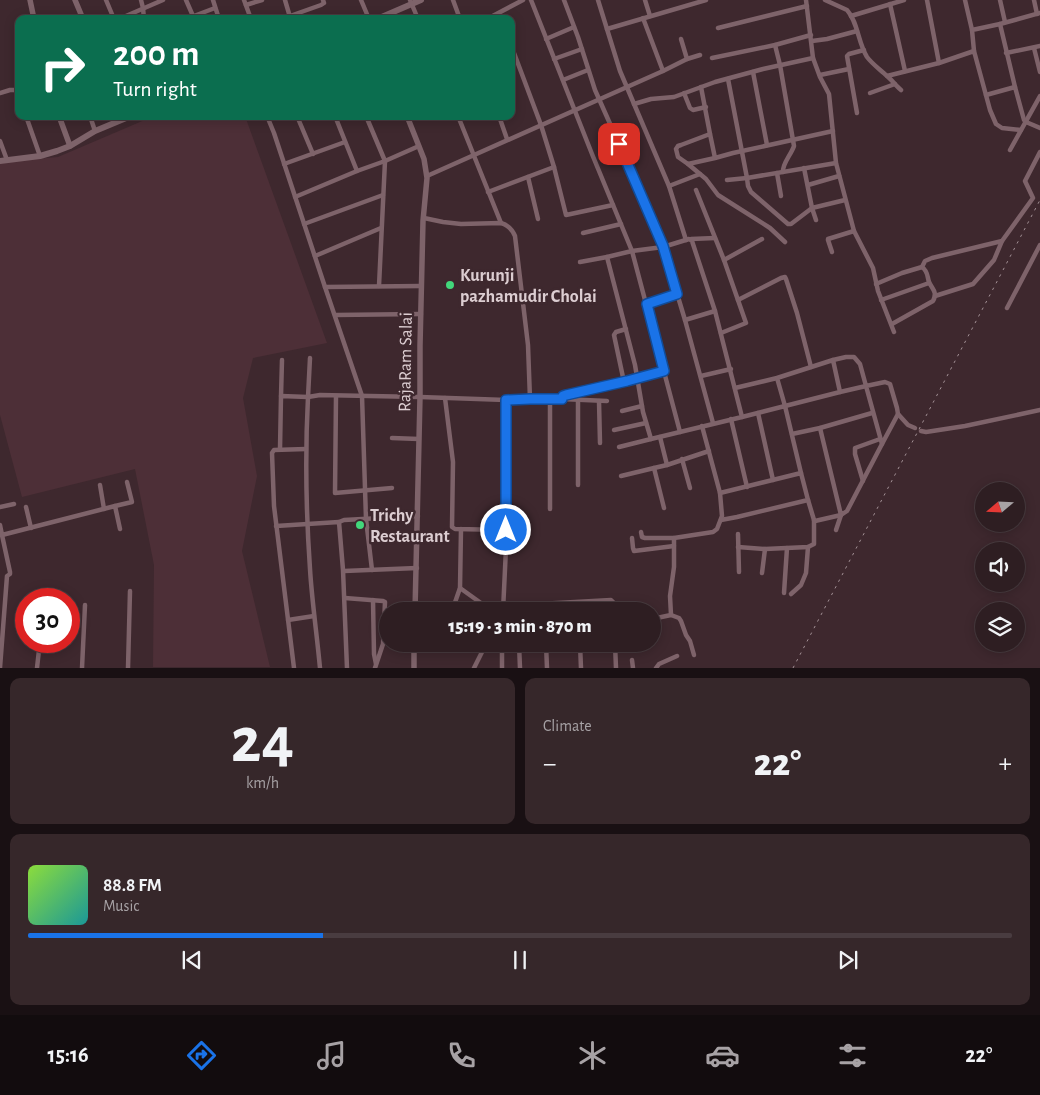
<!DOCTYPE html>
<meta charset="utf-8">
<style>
:root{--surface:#2e1e22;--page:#36272a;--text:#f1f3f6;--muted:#a7a2a5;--line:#493c40;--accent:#1a73e8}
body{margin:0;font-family:"Alegreya Sans",sans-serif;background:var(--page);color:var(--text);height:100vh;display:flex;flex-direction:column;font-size:19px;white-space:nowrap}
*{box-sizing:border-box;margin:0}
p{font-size:16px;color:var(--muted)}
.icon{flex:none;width:28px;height:28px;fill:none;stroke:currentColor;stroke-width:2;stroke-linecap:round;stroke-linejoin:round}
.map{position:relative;height:668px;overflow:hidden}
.panel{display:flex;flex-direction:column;gap:10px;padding:10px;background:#191013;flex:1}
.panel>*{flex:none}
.banner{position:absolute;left:15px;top:15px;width:500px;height:105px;border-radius:10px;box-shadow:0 2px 12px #0003,0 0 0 1px var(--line);background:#0b6e4f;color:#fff;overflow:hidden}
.needle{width:32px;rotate:251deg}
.controls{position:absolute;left:975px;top:482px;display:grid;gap:10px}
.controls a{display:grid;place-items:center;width:50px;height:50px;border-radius:50%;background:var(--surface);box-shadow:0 2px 12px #0003,0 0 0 1px var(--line);font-size:25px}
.speed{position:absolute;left:15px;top:588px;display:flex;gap:10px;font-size:25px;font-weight:700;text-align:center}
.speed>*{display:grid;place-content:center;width:65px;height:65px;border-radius:50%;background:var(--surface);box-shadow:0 2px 12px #0003,0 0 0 1px var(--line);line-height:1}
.speed .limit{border:8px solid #d22;background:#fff;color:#111}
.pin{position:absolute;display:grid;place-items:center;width:42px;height:42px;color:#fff;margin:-21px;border-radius:10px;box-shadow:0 2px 8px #0006}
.me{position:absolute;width:55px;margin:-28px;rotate:0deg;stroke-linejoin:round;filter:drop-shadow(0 0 4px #0008)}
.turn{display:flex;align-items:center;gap:18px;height:105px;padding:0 15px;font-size:22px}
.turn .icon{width:65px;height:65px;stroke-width:2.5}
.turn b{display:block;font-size:35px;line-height:42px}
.big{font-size:38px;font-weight:800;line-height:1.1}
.panel .widget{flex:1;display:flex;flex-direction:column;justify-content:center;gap:8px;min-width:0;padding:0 18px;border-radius:10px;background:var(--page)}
.panel .dial{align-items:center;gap:0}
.dial b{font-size:65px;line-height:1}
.song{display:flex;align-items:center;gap:15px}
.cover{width:60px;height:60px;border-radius:8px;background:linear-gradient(135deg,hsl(90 70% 55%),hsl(180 70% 35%))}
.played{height:5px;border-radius:2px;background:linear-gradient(90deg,var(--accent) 30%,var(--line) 30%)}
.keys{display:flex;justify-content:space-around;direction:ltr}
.heat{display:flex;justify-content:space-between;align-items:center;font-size:28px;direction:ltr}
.panel .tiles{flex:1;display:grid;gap:10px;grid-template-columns:1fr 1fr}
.widget:last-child{grid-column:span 2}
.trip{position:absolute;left:379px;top:602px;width:282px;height:50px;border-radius:25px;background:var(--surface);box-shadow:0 2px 12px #0003,0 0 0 1px var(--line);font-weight:800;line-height:50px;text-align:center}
.menu{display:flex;height:80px;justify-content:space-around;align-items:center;background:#120c0e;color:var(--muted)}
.menu .icon{width:35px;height:35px}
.menu .active{color:var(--accent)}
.menu b{font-size:22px;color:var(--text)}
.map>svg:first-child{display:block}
.built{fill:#4d2f37}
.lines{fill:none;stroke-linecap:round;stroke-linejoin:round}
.minor{stroke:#7e636a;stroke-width:4.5}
.tertiary{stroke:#7e636a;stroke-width:5.5}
.secondary{stroke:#7e636a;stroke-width:6}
.rail{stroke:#a39196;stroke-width:1;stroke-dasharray:2.5 5;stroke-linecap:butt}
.route-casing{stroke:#114b97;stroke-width:12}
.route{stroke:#1a73e8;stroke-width:9}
.poi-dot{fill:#42d77b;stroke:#3e282e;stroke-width:2}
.labels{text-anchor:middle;stroke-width:5;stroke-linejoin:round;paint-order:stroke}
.poi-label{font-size:18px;font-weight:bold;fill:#dccdd1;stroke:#3e282e;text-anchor:start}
.street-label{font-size:18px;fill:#dccdd1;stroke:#3e282e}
</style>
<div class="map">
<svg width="1040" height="668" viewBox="0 0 1040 668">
<rect width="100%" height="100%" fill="#3e282e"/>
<polygon class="built" points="154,116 245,116 327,343 253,358 243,398 257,476 242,551 270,667 153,667 154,565 135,469 22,497 0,415 0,162 58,157"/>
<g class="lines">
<g class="minor">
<polyline points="106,0 114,19"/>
<polyline points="141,0 143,8 144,19"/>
<polyline points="186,0 193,16"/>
<polyline points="213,0 219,19"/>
<polyline points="244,0 251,19"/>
<polyline points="285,0 290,17"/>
<polyline points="361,0 369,19"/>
<polyline points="410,0 418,19"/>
<polyline points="453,0 460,19"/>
<polyline points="531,0 592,154 632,251 680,432"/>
<polyline points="564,0 578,37 595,90 619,144 663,247 685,320 713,423"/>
<polyline points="598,0 620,71 669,186 686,240"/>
<polyline points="645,0 650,16"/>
<path d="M825,0L847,10C858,22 858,43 867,57C873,65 881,70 887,76C892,80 896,86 901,90"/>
<polyline points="927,0 939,63"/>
<polyline points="965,0 972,30"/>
<polyline points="1000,0 1005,22"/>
<polyline points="1034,0 1037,14"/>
<polyline points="890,4 905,71"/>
<polyline points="246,5 262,0"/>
<polyline points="290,16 321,5 324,3 323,0"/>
<polyline points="851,16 904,0"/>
<polyline points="643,18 663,71"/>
<polyline points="119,19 163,0"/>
<polyline points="186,19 215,8"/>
<polyline points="487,19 523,0"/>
<polyline points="1000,24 1040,13"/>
<polyline points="718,28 807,6"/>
<polyline points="607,29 706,0"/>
<polyline points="546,39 574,27"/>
<polyline points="681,39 687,59"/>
<polyline points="812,41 827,39 857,31"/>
<polyline points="511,45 541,125 554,167 566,215 613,205"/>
<path d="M775,45L780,65L794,146C791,155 782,164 783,172"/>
<polyline points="1034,48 1040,72"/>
<polyline points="974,51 972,30 1000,24 1015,87"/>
<polyline points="1006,53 1040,46"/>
<polyline points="712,58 775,45 811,35"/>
<polyline points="813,58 820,77 829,94 836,163 854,231 873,268 878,291 894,332"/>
<polyline points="554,59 582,49"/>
<polyline points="753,72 767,145"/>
<polyline points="820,75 849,69"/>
<polyline points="887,76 939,63 974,51 990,110 996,124 1002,128 1021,130"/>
<polyline points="728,79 747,178 836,163"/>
<polyline points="563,80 588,70"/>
<polyline points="701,87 710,134"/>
<polyline points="0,93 10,90 15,90 19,97"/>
<polyline points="684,93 690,108 693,110 706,107"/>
<polyline points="870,93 895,84"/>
<polyline points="986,95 1015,87 1024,120 1026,122 1040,128"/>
<polyline points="634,104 651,99 674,97 715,82 763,69 813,58 806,0"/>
<polyline points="857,113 847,56 849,54 864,50"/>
<polyline points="26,116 40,156"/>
<polyline points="90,116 95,131"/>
<polyline points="267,116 274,133 325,287 421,286"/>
<polyline points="297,116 313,154"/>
<polyline points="335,116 357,171"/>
<polyline points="366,116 385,161 379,286"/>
<polyline points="458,116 501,223"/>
<polyline points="499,116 507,139"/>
<polyline points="367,119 375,116"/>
<polyline points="0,141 7,160"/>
<polyline points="1010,150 1040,96"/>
<polyline points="715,158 710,134 681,145 678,146 676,149 678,157 688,164 715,158 733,153 833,131"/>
<polyline points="284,164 345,142"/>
<polyline points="688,164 706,179 718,195 770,228 785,242"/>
<polyline points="804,168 812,208 845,200"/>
<polyline points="777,173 781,196"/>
<polyline points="427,176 663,71 687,59 700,55"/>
<polyline points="528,177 538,219"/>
<polyline points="727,180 747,178 748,186 751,192 788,224 791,224 812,208 816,220"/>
<polyline points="808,185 839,176"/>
<polyline points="669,186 700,174"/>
<polyline points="696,190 724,260 746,323 721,333"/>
<polyline points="488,192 554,167"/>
<polyline points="295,197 357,171 385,161 419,146"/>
<path d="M424,218L443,222L461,224L501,223C508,225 512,229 515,236L528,345L530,399"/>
<polyline points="304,224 383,195"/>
<polyline points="583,233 621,224"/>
<polygon points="689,239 692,241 715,311 742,417 651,439 643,412 635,365 607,257 632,251 663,247"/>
<polyline points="691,239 715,238"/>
<polyline points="832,252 828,240 828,239 854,231"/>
<polyline points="315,256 381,228"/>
<polyline points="724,260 762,239"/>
<polyline points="580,262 607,257"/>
<polyline points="922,267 925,261 932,258 1002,241 1033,198 1025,181 1040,152"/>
<path d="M876,284L902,273L922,267C928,271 927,276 929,282C932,289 938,292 933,301L892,324"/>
<polyline points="325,287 362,396 366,519 372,570"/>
<polyline points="935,296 973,284 994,260 1002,241"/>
<polyline points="738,300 781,278 785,277 786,279 797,313 811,367"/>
<polyline points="881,300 929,283"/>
<polyline points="647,304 677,294"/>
<polyline points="1007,308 1040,245"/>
<polyline points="335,315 421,314"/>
<polyline points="685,320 715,311"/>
<polyline points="833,360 846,357 854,357 860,364 866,386 885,382 890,384 897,408 898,414 882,444 866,386 840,392"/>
<polyline points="701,376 731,369"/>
<polyline points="624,382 614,335 616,332 626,329"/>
<polyline points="735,388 777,378 785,406 840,392 833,360 777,378"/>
<polyline points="281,396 282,360"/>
<polyline points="336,396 335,493 392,488"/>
<polyline points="445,398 453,462 452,527 455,529 506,530"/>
<polyline points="550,399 550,509"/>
<polyline points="562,399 607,401"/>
<polyline points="599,401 600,443"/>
<polyline points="622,411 642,406"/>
<polyline points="758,413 773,480"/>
<polyline points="898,414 908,425 915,428"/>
<polyline points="742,417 785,406 801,473"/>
<polyline points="731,419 747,487"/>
<polyline points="820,428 841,515 847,511 882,444"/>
<polyline points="614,430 646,423"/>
<polyline points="921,431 926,432 965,426 1040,410"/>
<polyline points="792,434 820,428 872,413"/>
<polyline points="660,437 667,465 709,451"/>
<polyline points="392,438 419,439"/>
<polyline points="619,447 651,439"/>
<polyline points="280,449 281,396 308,397 310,358"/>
<polyline points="682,459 690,488"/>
<polyline points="621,476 654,468"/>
<polyline points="863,481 855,454 855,448 880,439"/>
<polyline points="100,485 104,509"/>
<polyline points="578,485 578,400"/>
<polyline points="720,493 801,473 808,500 737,517 721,520"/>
<polyline points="808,500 814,520 815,521 841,515"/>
<polyline points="115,506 132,502 127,482"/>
<polyline points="0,507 14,504"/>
<polyline points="26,507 31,528"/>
<polyline points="664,508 654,468 667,465"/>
<polyline points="339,522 344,520 418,516"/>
<polyline points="0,525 2,535 115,506 120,529"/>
<polyline points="276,526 339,522 343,570 347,668"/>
<polyline points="836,530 841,515"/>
<polyline points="641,532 642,537 645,538 674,538"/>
<polyline points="738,534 739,572"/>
<polyline points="632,538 633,548 634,551 674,546"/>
<polyline points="738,547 765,549 808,547 814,544 814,520"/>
<polyline points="344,571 417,568"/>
<polyline points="762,573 765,549"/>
<polyline points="460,588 492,611"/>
<polyline points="784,593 787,548"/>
<polyline points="791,594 801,585 806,573 808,547"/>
<polyline points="345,598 383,601 385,602 383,644 375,668"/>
<polyline points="373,600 374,654 376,664"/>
<polyline points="576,603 577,611"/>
<polyline points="452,611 460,588 461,529"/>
<polyline points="503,611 506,548 506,400"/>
<polyline points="518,611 518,608 521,605 611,600 614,603 614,611"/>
<polyline points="671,615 679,618 681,621 686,635 690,641 694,655"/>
<polyline points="652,619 671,615 670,596 674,567 674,538 713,532 717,529 722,516 720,493 702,426"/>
<polyline points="288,620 314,616"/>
<polyline points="519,644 520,668"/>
<polyline points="546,644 547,668"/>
<polyline points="580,644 581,668"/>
<polyline points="615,644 616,668"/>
<polyline points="632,660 633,668"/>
<polyline points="0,668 7,576 10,574 10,572 2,535"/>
<polyline points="37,668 40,641"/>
<polyline points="82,668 85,605"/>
<polyline points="128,668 130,591"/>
<polyline points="294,668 274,506 272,453 274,450 306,449"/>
<path d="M320,668C317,635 312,602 310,569C306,512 305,455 308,397L320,395L420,397L506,400L530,399H562L563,396L566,395L627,381L664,371"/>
<polyline points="474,668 486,644"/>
<polyline points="502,668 502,644"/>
<polyline points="656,668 659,664 677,656"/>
</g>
<g class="tertiary">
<polyline points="30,0 34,19"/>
<polyline points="75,0 83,19"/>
<polyline points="59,116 70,146"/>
<polyline points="407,116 424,159 427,178 423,221 420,346 420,397 415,611"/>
<polyline points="414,668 414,644"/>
</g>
<g class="secondary">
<polyline points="377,19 421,0"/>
<polyline points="0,161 40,156 57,151 70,146 95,131 131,116"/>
</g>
<polyline class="rail" points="793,668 1040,200"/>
</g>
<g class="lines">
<g class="route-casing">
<polyline id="route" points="506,530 506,400 530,399 562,399 563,396 566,395 627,381 664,371 647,304 677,294 663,246 619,144"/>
</g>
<use href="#route" class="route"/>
</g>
<g class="poi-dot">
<circle cx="450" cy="285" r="5"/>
<circle cx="360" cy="525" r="5"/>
</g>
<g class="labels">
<g class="poi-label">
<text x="460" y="281">Kurunji<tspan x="460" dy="21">pazhamudir Cholai</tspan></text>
<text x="370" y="521">Trichy<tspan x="370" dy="21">Restaurant</tspan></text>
</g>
<g class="street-label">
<text transform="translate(405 362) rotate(-89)" y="6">RajaRam Salai</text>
</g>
</g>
</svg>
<div class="controls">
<a><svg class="needle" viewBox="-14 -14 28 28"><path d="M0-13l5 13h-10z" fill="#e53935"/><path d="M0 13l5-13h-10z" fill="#a7a2a5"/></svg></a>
<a><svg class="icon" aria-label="sound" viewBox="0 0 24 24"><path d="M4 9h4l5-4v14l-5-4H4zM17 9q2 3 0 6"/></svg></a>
<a><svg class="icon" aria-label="layers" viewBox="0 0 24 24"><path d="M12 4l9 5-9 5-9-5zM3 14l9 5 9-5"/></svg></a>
</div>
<div class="speed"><div class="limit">30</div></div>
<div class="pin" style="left:619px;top:144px;background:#d93025"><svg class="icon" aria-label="arrive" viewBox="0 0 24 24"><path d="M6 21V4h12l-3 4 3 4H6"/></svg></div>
<svg class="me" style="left:506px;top:530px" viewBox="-20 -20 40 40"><circle r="17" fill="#1a73e8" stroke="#fff" stroke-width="3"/><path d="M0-11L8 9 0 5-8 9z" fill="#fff"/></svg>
<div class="trip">15:19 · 3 min · 870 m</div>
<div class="banner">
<div class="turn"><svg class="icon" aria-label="right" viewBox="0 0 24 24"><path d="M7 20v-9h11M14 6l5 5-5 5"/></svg><div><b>200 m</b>Turn right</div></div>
</div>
</div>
<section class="panel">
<div class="tiles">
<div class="widget dial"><b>24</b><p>km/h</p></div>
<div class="widget"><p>Climate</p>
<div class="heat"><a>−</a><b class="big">22°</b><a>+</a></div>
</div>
<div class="widget">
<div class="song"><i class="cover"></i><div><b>88.8 FM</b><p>Music</p></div></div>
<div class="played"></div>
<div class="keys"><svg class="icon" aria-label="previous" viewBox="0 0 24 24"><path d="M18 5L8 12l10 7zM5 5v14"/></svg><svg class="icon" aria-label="pause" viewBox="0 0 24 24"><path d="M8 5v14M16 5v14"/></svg><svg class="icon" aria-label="next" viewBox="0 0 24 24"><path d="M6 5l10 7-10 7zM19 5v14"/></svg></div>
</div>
</div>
</section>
<nav class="menu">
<b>15:16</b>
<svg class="icon active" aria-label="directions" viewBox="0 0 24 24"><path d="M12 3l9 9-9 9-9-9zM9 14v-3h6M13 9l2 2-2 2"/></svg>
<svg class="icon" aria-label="music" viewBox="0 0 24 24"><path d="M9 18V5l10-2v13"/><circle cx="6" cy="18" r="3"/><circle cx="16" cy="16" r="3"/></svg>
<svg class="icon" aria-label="phone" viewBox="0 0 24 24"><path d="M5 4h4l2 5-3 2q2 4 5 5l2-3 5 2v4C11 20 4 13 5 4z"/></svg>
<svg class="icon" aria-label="climate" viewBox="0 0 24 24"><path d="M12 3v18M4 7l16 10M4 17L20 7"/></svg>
<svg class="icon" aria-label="car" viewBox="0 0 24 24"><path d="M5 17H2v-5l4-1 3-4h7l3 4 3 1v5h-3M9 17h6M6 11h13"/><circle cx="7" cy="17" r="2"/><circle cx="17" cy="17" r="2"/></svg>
<svg class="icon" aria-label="filters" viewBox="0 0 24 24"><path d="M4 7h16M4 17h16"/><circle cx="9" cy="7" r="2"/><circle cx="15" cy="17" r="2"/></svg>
<b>22°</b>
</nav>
